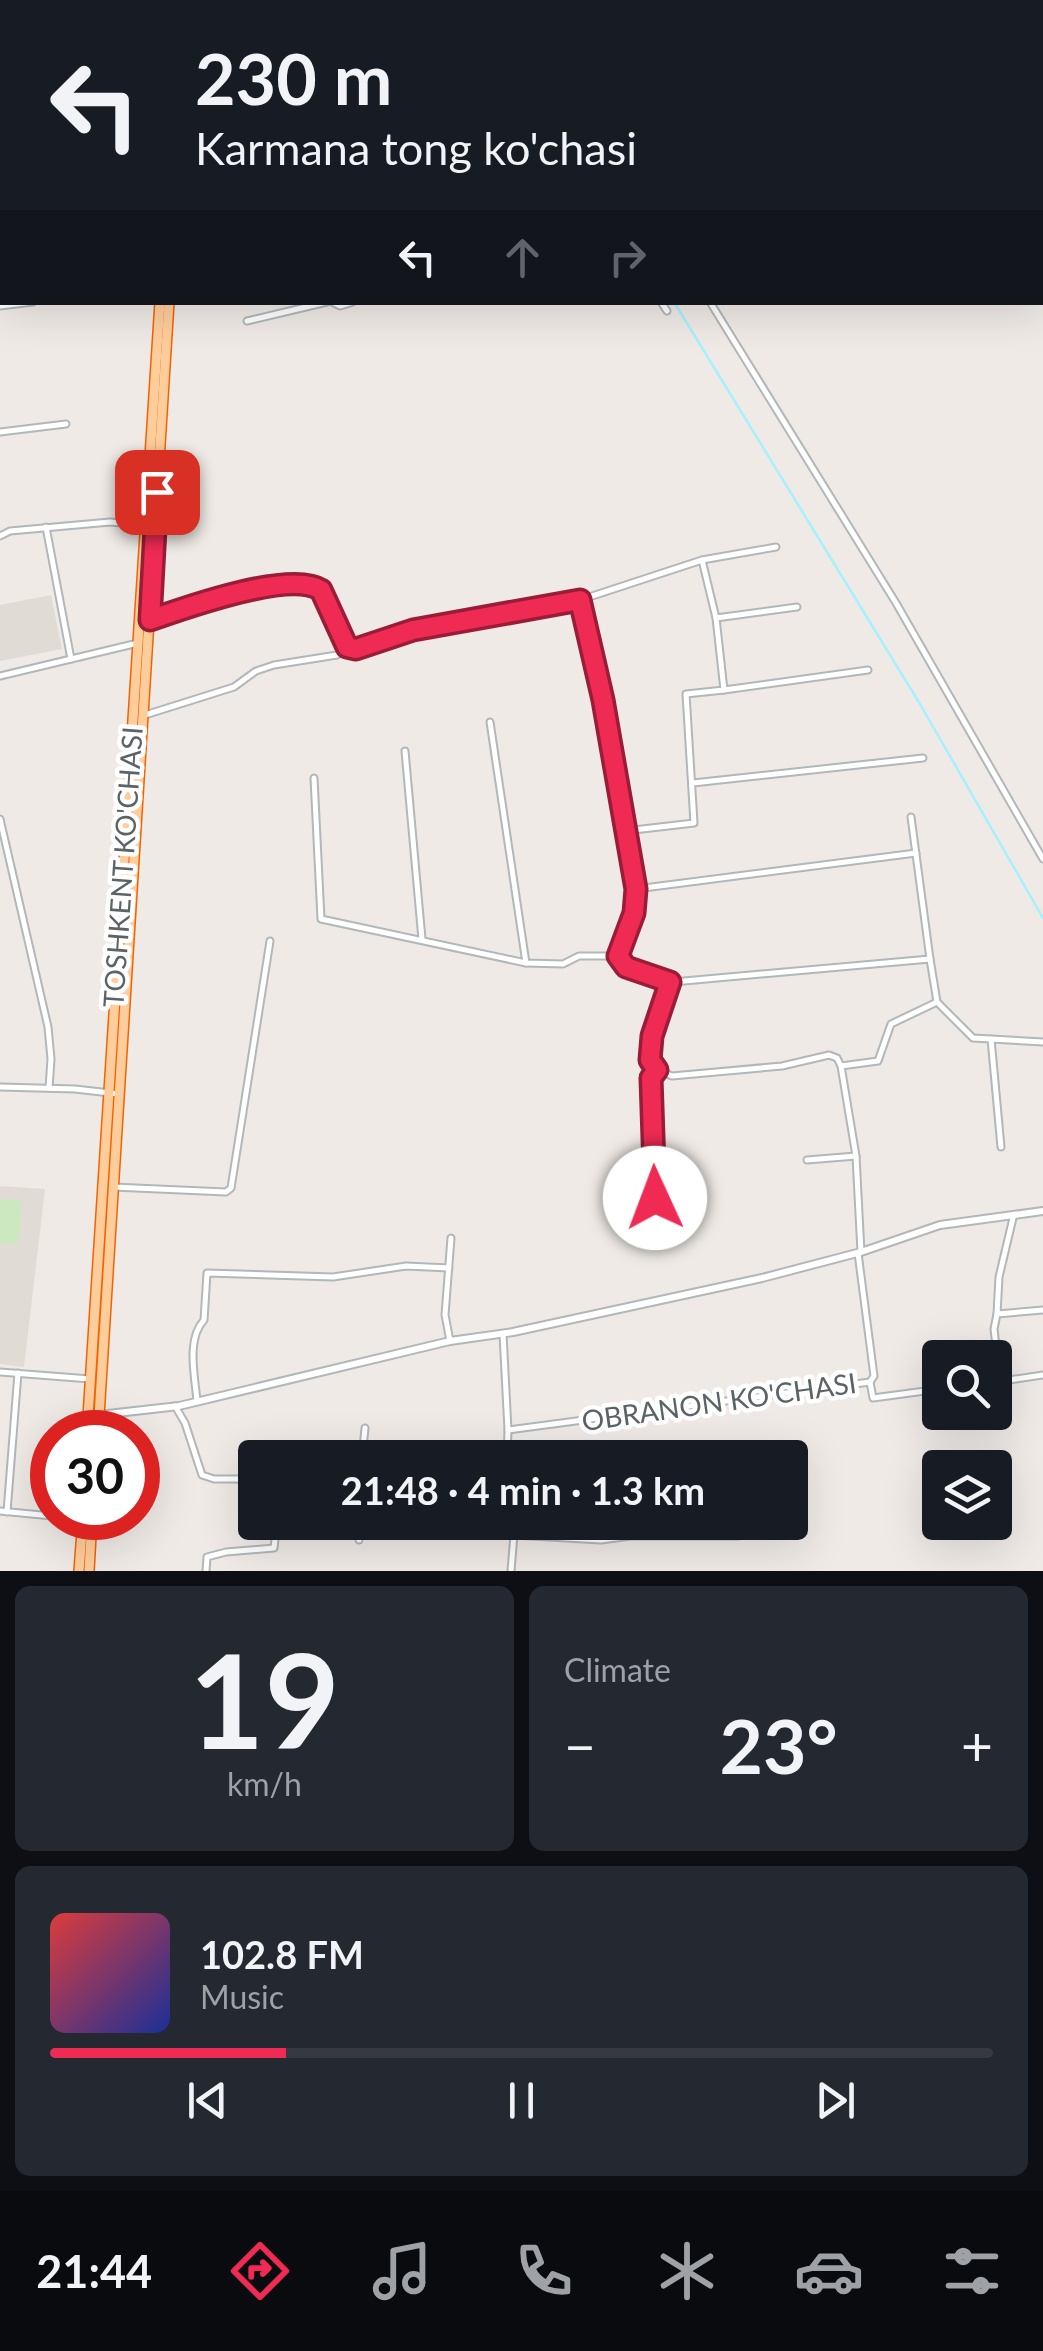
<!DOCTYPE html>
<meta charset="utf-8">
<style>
:root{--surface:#171b24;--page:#242831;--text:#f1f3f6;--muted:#9ea1a6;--line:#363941;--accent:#ef2b53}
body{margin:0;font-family:Lato,sans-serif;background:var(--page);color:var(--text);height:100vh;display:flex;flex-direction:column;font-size:38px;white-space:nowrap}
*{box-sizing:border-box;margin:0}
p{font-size:32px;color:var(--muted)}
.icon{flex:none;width:55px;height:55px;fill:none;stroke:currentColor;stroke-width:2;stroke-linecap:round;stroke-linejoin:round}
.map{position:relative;height:1571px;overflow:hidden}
.sheet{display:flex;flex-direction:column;gap:15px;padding:15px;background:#0d0f14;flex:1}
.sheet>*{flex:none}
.guide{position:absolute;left:0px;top:0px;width:1045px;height:305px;box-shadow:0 10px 40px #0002;background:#171b24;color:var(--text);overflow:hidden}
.controls{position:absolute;left:922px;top:1340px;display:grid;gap:20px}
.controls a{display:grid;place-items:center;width:90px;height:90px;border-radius:10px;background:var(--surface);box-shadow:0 10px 40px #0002;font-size:50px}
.speed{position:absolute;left:30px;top:1410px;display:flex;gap:20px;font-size:50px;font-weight:700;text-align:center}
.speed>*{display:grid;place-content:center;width:130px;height:130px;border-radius:50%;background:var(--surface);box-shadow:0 10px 40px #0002;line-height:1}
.speed .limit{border:15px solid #d22;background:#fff;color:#111}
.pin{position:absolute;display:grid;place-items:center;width:85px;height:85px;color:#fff;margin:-42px;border-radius:20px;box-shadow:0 5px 15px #0006}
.me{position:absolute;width:110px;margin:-55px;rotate:358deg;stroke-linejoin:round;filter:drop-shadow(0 0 8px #0008)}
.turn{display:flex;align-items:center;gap:35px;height:210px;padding:0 30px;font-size:45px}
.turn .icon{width:130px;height:130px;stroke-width:2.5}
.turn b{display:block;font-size:70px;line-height:85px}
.lanes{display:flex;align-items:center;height:95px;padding:0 30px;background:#0003;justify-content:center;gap:50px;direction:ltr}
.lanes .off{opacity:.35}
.big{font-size:75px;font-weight:700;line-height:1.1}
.sheet .card{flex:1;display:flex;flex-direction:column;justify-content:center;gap:15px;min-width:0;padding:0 35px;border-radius:15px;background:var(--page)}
.sheet .dial{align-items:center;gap:0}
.dial b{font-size:130px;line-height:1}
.song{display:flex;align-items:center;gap:30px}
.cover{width:120px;height:120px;border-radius:15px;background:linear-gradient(135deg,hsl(0 70% 55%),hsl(230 70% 35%))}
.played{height:10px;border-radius:5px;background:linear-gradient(90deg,var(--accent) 25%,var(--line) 25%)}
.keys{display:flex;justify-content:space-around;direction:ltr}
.heat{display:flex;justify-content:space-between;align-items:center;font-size:55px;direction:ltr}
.sheet .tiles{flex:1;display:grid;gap:15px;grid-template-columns:1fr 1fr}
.card:last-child{grid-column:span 2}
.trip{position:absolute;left:238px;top:1440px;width:570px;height:100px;border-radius:10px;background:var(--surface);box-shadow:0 10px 40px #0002;font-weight:700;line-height:100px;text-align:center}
.tabs{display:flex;height:160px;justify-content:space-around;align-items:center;background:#090b0e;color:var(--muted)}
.tabs .icon{width:70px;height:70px}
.tabs .active{color:var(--accent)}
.tabs b{font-size:45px;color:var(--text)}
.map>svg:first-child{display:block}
.education{fill:#e1dbd6}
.green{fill:#cbe8c0}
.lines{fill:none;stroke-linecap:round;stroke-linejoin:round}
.stream{stroke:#a5f1ff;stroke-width:2.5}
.minor-casing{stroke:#b2b7ba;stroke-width:9}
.tertiary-casing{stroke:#b2b7ba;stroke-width:10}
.trunk-casing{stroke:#f46300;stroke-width:12}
.minor{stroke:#fff;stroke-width:5}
.tertiary{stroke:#fff;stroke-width:6}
.trunk{stroke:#ffcd9b;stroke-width:9}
.route-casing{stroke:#9b1c36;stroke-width:25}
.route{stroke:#ef2b53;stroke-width:18}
.labels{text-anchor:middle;stroke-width:9;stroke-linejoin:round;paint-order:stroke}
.street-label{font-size:28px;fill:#5c6366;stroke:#fff}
</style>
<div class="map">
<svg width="1043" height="1571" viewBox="0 0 1043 1571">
<rect width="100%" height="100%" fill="#efeae5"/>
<g class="education">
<polygon points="51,595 62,649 0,661 0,605"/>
<polygon points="0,1186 45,1189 24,1367 0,1364"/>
</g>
<polygon class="green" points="0,1199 22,1201 18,1244 0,1243"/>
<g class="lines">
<g class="stream">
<polyline points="489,0 490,2"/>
<polyline points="674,302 920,704 1043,918"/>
</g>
<g class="minor-casing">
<g id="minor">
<polyline points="302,0 302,2"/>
<polyline points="389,0 390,2"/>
<polyline points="526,0 527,2"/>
<polyline points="1042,26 1043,26"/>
<polyline points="0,108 2,108"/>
<polyline points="332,302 340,306 353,302"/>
<polyline points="661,302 667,311"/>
<polyline points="710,302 896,603 1043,859"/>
<polyline points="0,306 33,302"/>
<polyline points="247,321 327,302"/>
<polyline points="0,432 66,424"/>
<polyline points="46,527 71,659"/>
<polyline points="0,536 10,531 110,522 145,525"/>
<polyline points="580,600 702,560 776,547"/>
<polyline points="716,618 797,607"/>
<polyline points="150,620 210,599 302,583 321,590 347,647 356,649 413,630 580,600 603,700 636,889 634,913 618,956"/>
<polyline points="0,676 138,643"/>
<polyline points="724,690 868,670"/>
<polyline points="145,715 234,687 256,671 274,665 337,655 350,648"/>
<polyline points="490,722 526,963 563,964 579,956 618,956 626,967 673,982 930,959 937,1002 891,1024 878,1061 841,1066 856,1156 861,1252"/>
<polyline points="405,751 422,939"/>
<polyline points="314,778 321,919 526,963"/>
<polyline points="693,783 923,758"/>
<polyline points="911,817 930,959"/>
<polyline points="0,819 48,1027 51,1059 49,1088"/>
<polyline points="625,831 694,823 686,694 724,690 716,618 702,560"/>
<polyline points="636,889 916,853"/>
<polyline points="670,981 652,1036 650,1060 657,1070 672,1076 782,1066 829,1055 837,1058 841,1066"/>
<polyline points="937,1002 973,1038 991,1039 1001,1147"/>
<polyline points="991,1039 1043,1042"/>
<polyline points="657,1070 651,1078 655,1198 670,1199"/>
<polyline points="0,1087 75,1089 119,1094"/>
<polyline points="807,1160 856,1156"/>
<polyline points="113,1187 226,1192 231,1188 270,941"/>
<polyline points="1013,1218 999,1277 997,1314 1043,1310"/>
<polyline points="858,1253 874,1376 870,1382"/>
<polyline points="997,1314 994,1329 1000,1381"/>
<polyline points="503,1334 508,1430 870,1382 873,1398 940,1389"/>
<polyline points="450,1341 445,1315 451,1238"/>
<polyline points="0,1372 90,1379"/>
<polyline points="995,1382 1043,1375"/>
<path d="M197,1401C195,1377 186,1339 204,1320L207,1273L333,1277L406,1266L449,1268"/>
<polyline points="175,1406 185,1423 202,1475 214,1479 255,1479"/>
<polyline points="362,1458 365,1428"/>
<polyline points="507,1458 508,1430"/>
<polyline points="0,1511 52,1516"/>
<polyline points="7,1512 18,1373"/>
<polyline points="61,1518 82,1520"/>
<polyline points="514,1535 601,1540 631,1536 739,1536"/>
<polyline points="359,1540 359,1522"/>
<polyline points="206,1571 207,1557 226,1552 274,1548 277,1522"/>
<polyline points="511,1571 515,1522"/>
</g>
</g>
<g class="tertiary-casing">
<polyline id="tertiary" points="99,1415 179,1406 450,1341 513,1332 762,1278 861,1252 940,1225 1043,1211"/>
</g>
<g class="trunk-casing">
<g id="trunk">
<polyline points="179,2 179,0"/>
<polyline points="185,2 186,0"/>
<polyline points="87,1432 160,302"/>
<polyline points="98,1432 169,302"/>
<polyline points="79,1571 83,1518"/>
<polyline points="89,1571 92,1518"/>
</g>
</g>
<use href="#minor" class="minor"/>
<use href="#tertiary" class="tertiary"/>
<use href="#trunk" class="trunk"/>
</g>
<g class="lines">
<g class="route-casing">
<path id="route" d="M157,492L150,620C184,608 291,570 321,590L347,647L356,649L413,630L580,600L603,700L636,889L634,913L618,956L626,967L670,982L652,1036L650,1060L657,1070L651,1078L655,1198"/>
</g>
<use href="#route" class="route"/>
</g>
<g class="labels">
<g class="street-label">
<text transform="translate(123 867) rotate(-86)" y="10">TOSHKENT KO'CHASI</text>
<text transform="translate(719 1402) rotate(-8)" y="10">OBRANON KO'CHASI</text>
</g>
</g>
</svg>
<div class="controls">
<a><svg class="icon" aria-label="search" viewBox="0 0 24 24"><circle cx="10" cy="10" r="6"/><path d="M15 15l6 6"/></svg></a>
<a><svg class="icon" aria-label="layers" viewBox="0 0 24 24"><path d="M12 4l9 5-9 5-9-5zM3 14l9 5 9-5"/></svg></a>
</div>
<div class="speed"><div class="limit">30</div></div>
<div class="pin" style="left:157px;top:492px;background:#d93025"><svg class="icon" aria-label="arrive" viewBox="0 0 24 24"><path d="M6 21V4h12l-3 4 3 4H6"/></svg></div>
<svg class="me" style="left:655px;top:1198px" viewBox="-20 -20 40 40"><circle r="19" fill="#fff"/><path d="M0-13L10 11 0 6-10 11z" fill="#ef2b53"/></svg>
<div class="trip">21:48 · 4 min · 1.3 km</div>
<div class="guide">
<div class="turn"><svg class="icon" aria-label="left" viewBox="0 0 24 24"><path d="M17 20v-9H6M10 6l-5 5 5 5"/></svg><div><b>230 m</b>Karmana tong ko'chasi</div></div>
<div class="lanes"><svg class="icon" aria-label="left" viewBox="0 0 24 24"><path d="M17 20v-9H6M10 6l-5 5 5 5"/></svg><svg class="icon off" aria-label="ahead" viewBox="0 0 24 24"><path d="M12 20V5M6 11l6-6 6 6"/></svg><svg class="icon off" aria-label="right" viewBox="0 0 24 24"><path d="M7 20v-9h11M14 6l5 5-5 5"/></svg></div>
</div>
</div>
<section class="sheet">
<div class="tiles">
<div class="card dial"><b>19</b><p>km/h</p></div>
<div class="card"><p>Climate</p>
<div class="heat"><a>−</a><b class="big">23°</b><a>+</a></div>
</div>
<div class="card">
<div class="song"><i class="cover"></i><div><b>102.8 FM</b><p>Music</p></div></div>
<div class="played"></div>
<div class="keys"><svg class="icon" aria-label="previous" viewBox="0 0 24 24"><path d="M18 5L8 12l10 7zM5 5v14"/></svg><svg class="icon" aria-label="pause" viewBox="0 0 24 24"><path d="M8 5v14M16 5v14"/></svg><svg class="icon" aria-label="next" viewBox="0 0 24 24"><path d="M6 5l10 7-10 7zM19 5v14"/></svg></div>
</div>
</div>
</section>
<nav class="tabs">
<b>21:44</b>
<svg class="icon active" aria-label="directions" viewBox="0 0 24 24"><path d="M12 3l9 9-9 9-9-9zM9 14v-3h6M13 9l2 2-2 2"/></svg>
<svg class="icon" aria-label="music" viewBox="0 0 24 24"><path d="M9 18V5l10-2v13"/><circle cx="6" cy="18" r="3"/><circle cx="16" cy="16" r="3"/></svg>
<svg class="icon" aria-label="phone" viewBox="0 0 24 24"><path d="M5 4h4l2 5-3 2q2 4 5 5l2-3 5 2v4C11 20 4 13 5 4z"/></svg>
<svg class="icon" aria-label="climate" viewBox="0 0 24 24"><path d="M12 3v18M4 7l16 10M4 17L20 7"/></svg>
<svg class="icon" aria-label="car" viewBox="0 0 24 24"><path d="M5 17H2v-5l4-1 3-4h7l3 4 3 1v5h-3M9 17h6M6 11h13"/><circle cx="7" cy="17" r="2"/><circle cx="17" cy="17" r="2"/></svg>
<svg class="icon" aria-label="filters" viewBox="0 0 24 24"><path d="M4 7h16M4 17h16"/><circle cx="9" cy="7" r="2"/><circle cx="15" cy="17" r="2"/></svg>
</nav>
